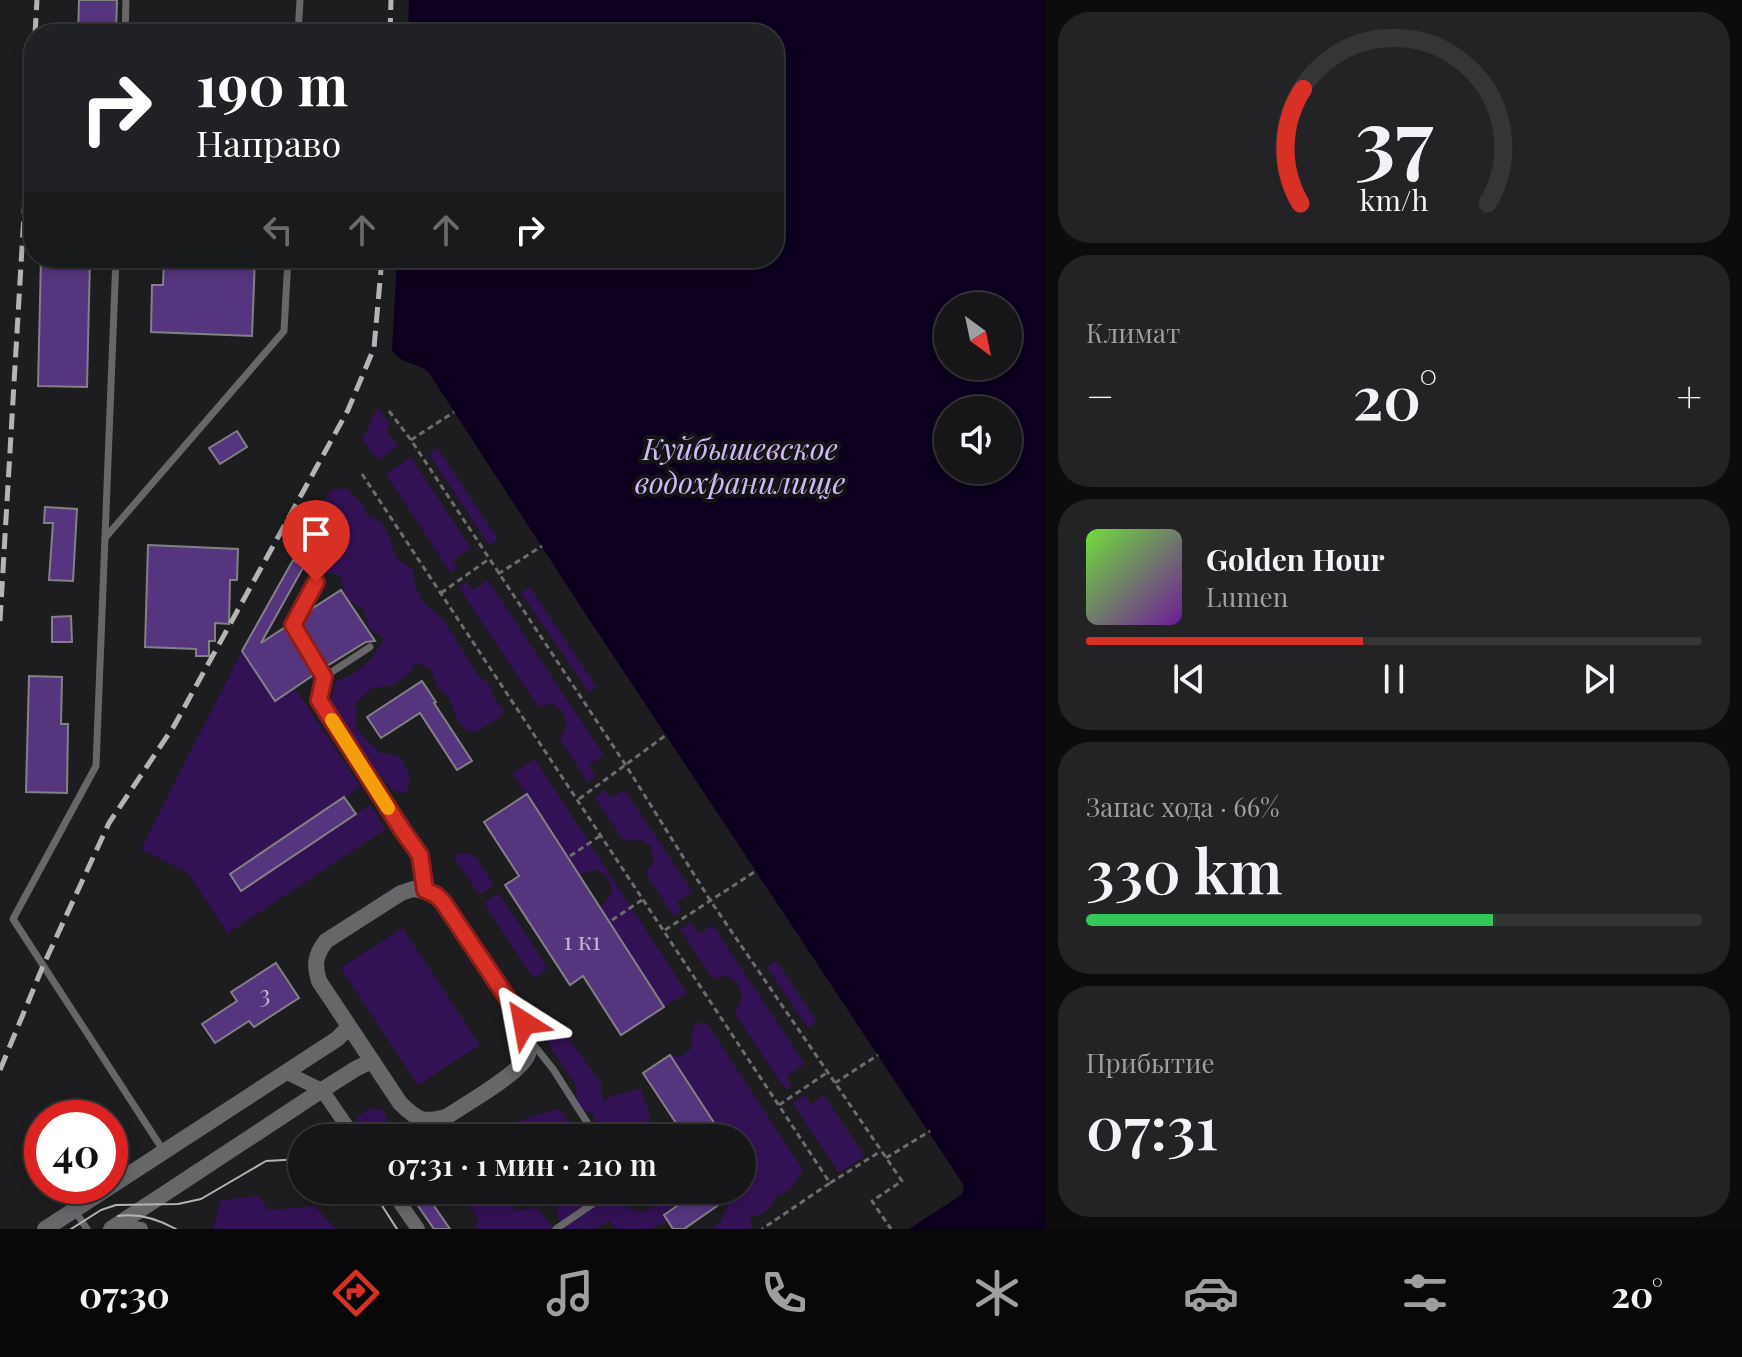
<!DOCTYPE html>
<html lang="ru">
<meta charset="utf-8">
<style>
:root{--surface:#161517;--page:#232224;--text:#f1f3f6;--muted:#9e9fa1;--line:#353436;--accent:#d93025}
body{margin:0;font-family:"Playfair Display",serif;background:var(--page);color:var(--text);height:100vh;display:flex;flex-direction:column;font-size:30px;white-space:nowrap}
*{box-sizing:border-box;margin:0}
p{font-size:26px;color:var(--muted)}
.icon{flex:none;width:44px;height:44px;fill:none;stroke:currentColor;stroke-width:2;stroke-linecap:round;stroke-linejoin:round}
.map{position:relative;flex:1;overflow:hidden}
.panel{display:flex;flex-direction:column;gap:12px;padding:12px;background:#0c0c0d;width:696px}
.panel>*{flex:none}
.top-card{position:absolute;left:24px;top:24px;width:760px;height:244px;border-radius:32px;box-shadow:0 4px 12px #0003,0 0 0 2px var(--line);background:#202124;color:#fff;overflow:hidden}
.needle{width:52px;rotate:147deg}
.buttons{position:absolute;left:934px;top:292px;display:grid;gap:16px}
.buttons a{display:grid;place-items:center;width:88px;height:88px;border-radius:50%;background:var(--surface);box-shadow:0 4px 12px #0003,0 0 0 2px var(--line);font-size:40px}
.speed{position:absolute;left:24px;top:1100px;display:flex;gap:16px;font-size:40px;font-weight:700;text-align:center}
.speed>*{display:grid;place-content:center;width:104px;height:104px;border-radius:50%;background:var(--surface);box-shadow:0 4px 12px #0003,0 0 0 2px var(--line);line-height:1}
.speed .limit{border:12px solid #d22;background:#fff;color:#111}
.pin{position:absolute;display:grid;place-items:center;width:68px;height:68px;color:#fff;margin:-82px -34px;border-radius:50% 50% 50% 0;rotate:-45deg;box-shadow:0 0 8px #0007}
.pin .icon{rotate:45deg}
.me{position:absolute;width:88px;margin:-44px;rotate:326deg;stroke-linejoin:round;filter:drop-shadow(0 0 6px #0008)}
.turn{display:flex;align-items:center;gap:28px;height:168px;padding:0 40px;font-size:36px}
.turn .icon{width:104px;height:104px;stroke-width:2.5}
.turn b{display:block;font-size:56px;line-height:68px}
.lanes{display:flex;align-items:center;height:76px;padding:0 40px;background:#0003;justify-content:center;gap:40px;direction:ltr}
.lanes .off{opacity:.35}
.big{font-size:60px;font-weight:600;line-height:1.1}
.panel .widget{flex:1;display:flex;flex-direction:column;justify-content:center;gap:12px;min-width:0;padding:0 28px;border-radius:32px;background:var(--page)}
.panel .dial{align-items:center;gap:0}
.dial svg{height:208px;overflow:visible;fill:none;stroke:var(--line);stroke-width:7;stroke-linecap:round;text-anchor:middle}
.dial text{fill:var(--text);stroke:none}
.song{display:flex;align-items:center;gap:24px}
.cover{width:96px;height:96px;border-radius:12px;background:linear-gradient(135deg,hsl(100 70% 55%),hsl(280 70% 35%))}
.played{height:8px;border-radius:4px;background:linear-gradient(90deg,var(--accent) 45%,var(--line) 45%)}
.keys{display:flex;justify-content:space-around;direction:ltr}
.heat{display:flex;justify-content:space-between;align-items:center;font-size:44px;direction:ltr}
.charge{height:12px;border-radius:6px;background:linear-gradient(90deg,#34c759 66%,var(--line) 0)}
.trip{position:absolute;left:288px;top:1124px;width:468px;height:80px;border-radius:40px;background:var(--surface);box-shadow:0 4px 12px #0003,0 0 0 2px var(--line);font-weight:600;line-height:80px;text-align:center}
.menu{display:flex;height:128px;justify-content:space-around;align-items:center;background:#090809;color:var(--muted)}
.menu .icon{width:56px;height:56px}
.menu .active{color:var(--accent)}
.menu b{font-size:36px;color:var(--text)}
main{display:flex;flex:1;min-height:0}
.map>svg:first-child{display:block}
.green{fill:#315}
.water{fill:#0c001e;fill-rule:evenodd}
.building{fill:#56357f;stroke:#838185;stroke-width:2}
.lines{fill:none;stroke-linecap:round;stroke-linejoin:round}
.path{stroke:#6d6c6f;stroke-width:3;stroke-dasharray:6 4;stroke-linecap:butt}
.service{stroke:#676668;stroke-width:7}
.minor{stroke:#676668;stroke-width:14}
.tertiary{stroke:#676668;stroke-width:16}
.tram{stroke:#b4b4b6;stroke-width:2}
.rail{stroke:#b4b4b6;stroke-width:5;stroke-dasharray:16 8;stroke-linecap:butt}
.route-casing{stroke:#8d1f18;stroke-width:20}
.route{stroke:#d93025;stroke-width:14}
.slow{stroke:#f59e0b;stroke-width:14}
.labels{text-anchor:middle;stroke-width:8;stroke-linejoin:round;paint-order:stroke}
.number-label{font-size:24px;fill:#c0b8cc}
.water-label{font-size:30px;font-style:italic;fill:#d2baf9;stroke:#141316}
</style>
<main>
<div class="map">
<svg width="1046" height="1229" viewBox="0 0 1046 1229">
<rect width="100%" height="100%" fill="#1d1c1f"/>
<g class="green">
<polygon points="377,407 389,423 388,433 398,446 378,460 363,440"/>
<polygon points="438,448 498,539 489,545 429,454"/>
<polygon points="411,457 471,548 453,560 458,568 451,573 386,474"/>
<path d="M346,488L362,504L367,515L382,522L390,538L396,558L413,569L415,586L423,602L443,619L478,675L489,684L494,697L504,711L496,720L476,732L466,730L457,720L449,697L439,689L430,668L415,663L412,671L394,685L372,688L354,705L357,711L356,728L380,753L400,756L410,776L407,793L394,791L360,753L345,729L335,720L330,703L336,681C357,675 375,658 384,639L369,628L364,610L347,599L340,575L312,572V559L296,551L331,490Z"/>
<polygon points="488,580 604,755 589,765 596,777 588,782 560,739 567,726 563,712 553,704 538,706 459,587 467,582 473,590"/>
<polygon points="530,587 597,687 589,692 521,593"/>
<polygon points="242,651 275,701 295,688 360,786 345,798 356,814 370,805 386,829 228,933 188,873 141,849"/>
<polygon points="535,759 687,993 664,1007 600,907 604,904 612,891 608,878 597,869 579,875 513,773"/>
<polygon points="605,790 611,798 625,790 693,892 677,902 682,910 674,916 646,874 654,861 651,846 639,839 624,841 595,797"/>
<polygon points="468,853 476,857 494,885 479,895 453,855"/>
<polygon points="499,893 548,969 533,978 484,903"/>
<polygon points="691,922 699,934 713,925 805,1064 786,1076 792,1086 786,1090 735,1013 742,998 738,983 727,976 712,978 680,929"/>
<polygon points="403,928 480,1045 418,1085 341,968"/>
<polygon points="777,961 817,1021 808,1028 767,967"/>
<path d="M695,1023H707L803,1170L790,1190L776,1196C771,1209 764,1216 750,1216L752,1225L750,1229H713L720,1222L736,1190H742V1138H724L670,1055L683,1056L692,1048V1036Z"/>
<polygon points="549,1026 560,1027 602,1084 603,1102 614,1095 641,1089 650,1116 652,1132 667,1138 608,1138 607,1135 595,1129 594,1114 578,1108 575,1083 549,1045"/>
<polygon points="805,1095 811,1104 824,1095 865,1156 839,1173 793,1103"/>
<polygon points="373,1108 384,1111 389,1124 397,1132 397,1138 366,1138 355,1118"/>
<polygon points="560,1109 567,1119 579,1124 582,1133 591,1136 591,1138 511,1138 510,1132 518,1121 546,1112"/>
<path d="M451,1190H505L516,1211L537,1207C541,1215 551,1221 553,1229H476L478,1217L468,1204Z"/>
<polygon points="564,1190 608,1190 607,1198 640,1212 653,1208 660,1196 671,1197 671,1206 666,1222 650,1229 616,1229 610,1220 595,1229 561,1229 556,1204 565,1193"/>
<polygon points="259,1196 269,1210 315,1206 336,1229 213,1229 221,1200"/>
</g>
<path class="water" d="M409,0H1046V1229H909L961,1195L964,1189L963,1184L581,607L429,373C418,362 399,364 392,350L397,258H774V34H408ZM948,306H1008V366H948ZM948,410H1008V470H948Z"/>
<g class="building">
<polygon points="79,0 117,0 116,34 78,34"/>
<polygon points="41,258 90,258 87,387 38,386"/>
<polygon points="164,258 255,258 252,336 151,332 152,285 163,285"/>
<polygon points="237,431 247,447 220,464 209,448"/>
<polygon points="45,507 77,509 73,581 49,580 53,523 44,523"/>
<polygon points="148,545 238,549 237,580 230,580 229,624 215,623 215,641 209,641 209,656 196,656 196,649 145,647"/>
<polygon points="293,560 304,566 261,643 287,626 315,674 275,701 242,651"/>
<polygon points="341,590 375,641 366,642 325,667 300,625 307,612"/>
<polygon points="71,616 72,642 52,642 52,617"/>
<polygon points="29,676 62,677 61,724 68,724 67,793 26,792"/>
<polygon points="422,681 436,702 434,703 472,761 457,770 420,713 381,738 367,717"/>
<polygon points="527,794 664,1007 621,1035 583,976 570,985 505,885 519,876 484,822"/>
<polygon points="344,797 356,814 241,891 230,874"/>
<polygon points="276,963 299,998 254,1027 249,1021 215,1043 202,1024 237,1001 231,992"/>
<polygon points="670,1055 724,1138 686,1138 643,1073"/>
<polygon points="407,1190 423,1190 450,1229 434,1229"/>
<polygon points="700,1190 720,1190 727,1199 684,1229 673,1229 664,1215"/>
</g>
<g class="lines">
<g class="path">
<polyline points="389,411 411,440 625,764 710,900 902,1181 872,1201 891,1229"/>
<polyline points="411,440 454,412"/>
<polyline points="362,474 830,1183 762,1229"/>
<polyline points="498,574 542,546"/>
<polyline points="441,593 489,559"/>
<polyline points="579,799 666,735"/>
<polyline points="570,856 600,836"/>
<polyline points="612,920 642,900"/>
<polyline points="665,930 756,871"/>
<polyline points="835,1083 878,1055"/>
<polyline points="779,1105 828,1072"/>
<polyline points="886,1158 930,1131"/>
<polyline points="830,1183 881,1151"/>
</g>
<g class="service">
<polyline points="125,34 126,0"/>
<polyline points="298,34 300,0"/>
<polyline points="116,258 96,766 13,919 163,1150"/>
<polyline points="105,538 284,331 288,258"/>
<polyline points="316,582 293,625 324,677 319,700 403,831 420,855 425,890"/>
<polyline points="324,677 370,647"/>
<polyline points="533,1044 553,1069 597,1138"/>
<polyline points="75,1211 87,1229"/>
<polyline points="556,1229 613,1190"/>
</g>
<g class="minor">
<polyline points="287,1073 322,1090 355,1138"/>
<polyline points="391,1190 418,1229"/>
<polyline points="112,1228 125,1227 141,1229"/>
</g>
<g class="tertiary">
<path d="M413,889C426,891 434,893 443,902L524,1023C527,1033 531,1043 528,1054C523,1072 465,1104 448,1116C424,1124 417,1120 400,1103L319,981C314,965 315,955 326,941L401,893Z"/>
<polyline points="45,1229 337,1039 349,1027"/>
<polyline points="111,1229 322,1090 357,1068 372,1061"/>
</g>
<g class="tram">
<polyline points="372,1190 397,1229"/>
<path d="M118,1216C138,1213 158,1219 176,1229"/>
<polyline points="71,1229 101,1210 116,1205 178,1204 201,1199 266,1161 302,1159"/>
</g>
<g class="rail">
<polyline points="35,34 37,0"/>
<polyline points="390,34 391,0"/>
<polyline points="0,621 34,44"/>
<polyline points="0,1070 43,966 109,823 174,726 348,410 374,348 382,258"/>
</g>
</g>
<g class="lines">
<g class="route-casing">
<polyline id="route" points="316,582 293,625 324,677 319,700 403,831 420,855 425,890 436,895 443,902 524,1023"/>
</g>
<use href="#route" class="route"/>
<polyline class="slow" points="332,720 388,808"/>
</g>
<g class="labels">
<g class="number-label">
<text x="582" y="950">1 к1</text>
<text x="265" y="1003">3</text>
</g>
<g class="water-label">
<text x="740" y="460">Куйбышевское<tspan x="740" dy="34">водохранилище</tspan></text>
</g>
</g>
</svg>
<div class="buttons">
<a><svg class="needle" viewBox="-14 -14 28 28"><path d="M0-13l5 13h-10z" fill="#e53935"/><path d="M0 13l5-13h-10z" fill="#9e9fa1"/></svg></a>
<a><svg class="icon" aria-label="sound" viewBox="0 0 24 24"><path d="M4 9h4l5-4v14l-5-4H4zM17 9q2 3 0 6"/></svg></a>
</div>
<div class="speed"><div class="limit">40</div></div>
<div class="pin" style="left:316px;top:582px;background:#d93025"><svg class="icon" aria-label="arrive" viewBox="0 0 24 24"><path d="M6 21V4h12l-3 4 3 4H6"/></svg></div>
<svg class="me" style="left:524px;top:1023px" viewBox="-20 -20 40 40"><path d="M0-17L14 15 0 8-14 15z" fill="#d93025" stroke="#fff" stroke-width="4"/></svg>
<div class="trip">07:31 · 1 мин · 210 m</div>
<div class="top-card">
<div class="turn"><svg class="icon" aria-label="right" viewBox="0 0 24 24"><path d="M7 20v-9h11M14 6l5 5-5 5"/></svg><div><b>190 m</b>Направо</div></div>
<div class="lanes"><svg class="icon off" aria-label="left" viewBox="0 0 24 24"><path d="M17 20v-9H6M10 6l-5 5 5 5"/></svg><svg class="icon off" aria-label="ahead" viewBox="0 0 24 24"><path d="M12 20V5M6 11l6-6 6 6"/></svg><svg class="icon off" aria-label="ahead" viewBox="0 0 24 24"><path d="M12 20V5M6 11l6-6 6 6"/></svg><svg class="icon" aria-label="right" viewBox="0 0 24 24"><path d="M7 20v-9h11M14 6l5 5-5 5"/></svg></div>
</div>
</div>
<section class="panel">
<div class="widget dial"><svg viewBox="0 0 100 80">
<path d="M14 69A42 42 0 1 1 86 69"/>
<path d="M14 69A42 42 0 0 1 15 25" stroke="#d93025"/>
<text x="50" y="56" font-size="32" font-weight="700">37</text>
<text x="50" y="72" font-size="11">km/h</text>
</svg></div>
<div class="widget"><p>Климат</p>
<div class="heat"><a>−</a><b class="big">20°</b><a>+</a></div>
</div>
<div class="widget">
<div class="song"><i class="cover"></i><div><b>Golden Hour</b><p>Lumen</p></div></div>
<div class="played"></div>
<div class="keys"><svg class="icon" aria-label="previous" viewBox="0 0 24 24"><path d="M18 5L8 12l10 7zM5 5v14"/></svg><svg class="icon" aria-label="pause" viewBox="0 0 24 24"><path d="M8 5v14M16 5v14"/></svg><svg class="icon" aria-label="next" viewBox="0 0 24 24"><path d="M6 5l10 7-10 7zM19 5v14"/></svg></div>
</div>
<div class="widget"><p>Запас хода · 66%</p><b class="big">330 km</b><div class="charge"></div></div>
<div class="widget"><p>Прибытие</p><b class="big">07:31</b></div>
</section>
</main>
<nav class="menu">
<b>07:30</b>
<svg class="icon active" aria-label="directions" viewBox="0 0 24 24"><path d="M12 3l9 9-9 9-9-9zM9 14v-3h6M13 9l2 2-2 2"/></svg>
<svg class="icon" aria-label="music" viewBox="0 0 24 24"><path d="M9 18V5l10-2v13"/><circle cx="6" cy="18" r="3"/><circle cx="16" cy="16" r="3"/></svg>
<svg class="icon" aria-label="phone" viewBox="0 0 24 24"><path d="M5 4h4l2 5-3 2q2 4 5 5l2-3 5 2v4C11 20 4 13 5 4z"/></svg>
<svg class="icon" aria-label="climate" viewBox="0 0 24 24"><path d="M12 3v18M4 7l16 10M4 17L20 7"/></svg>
<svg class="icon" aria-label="car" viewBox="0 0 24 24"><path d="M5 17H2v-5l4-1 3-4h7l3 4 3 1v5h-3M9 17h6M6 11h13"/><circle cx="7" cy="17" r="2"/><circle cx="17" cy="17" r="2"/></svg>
<svg class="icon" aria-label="filters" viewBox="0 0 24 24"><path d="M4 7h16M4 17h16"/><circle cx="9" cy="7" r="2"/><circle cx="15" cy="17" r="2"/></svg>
<b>20°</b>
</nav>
